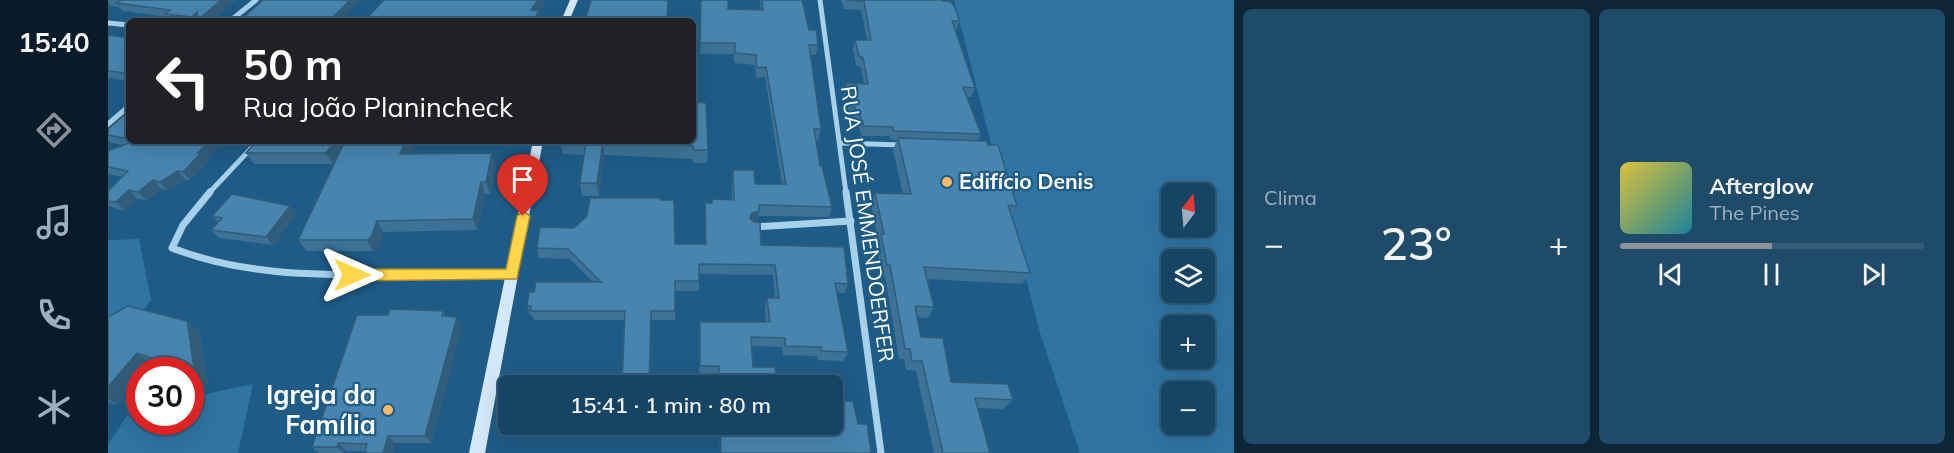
<!DOCTYPE html>
<html lang="pt">
<meta charset="utf-8">
<style>
:root{--surface:#164464;--page:#1f4b6a;--text:#f1f3f6;--muted:#9eb0bf;--line:#355c78;--accent:#8c9099}
body{margin:0;font-family:Mulish,sans-serif;background:var(--page);color:var(--text);height:100vh;display:flex;flex-direction:column;font-size:22px;white-space:nowrap}
*{box-sizing:border-box;margin:0}
p{font-size:20px;color:var(--muted)}
.icon{flex:none;width:33px;height:33px;fill:none;stroke:currentColor;stroke-width:2;stroke-linecap:round;stroke-linejoin:round}
.map{position:relative;flex:1;overflow:hidden}
.drawer{display:flex;flex-direction:column;gap:9px;padding:9px;background:#0c2537;width:720px}
.drawer>*{flex:none}
.hud{position:absolute;left:18px;top:18px;width:570px;height:126px;border-radius:9px;box-shadow:0 6px 24px #0002,0 0 0 2px var(--line);background:#202124;color:#fff;overflow:hidden}
.needle{width:39px;rotate:16deg}
.tools{position:absolute;left:1053px;top:183px;display:grid;gap:12px}
.tools a{display:grid;place-items:center;width:54px;height:54px;border-radius:9px;background:var(--surface);box-shadow:0 6px 24px #0002,0 0 0 2px var(--line);font-size:30px}
.speed{position:absolute;left:18px;top:357px;display:flex;gap:12px;font-size:30px;font-weight:700;text-align:center}
.speed>*{display:grid;place-content:center;width:78px;height:78px;border-radius:50%;background:var(--surface);box-shadow:0 6px 24px #0002,0 0 0 2px var(--line);line-height:1}
.speed .limit{border:9px solid #d22;background:#fff;color:#111}
.pin{position:absolute;display:grid;place-items:center;width:51px;height:51px;color:#fff;margin:-62px -26px;border-radius:50% 50% 50% 0;rotate:-45deg;box-shadow:0 0 6px #0007}
.pin .icon{rotate:45deg}
.me{position:absolute;width:66px;margin:-33px;rotate:90deg;stroke-linejoin:round;filter:drop-shadow(0 0 4px #0008)}
.turn{display:flex;align-items:center;gap:21px;height:126px;padding:0 18px;font-size:27px}
.turn .icon{width:78px;height:78px;stroke-width:2.5}
.turn b{display:block;font-size:42px;line-height:51px}
.big{font-size:45px;font-weight:600;line-height:1.1}
.drawer .tile{flex:1;display:flex;flex-direction:column;justify-content:center;gap:9px;min-width:0;padding:0 21px;border-radius:9px;background:var(--page)}
.song{display:flex;align-items:center;gap:18px}
.cover{width:72px;height:72px;border-radius:9px;background:linear-gradient(135deg,hsl(50 70% 55%),hsl(190 70% 35%))}
.played{height:6px;border-radius:3px;background:linear-gradient(90deg,var(--accent) 50%,var(--line) 50%)}
.keys{display:flex;justify-content:space-around;direction:ltr}
.heat{display:flex;justify-content:space-between;align-items:center;font-size:33px;direction:ltr}
.drawer .tiles{flex:1;display:grid;gap:9px;grid-template-columns:repeat(2,1fr)}
.trip{position:absolute;left:390px;top:375px;width:345px;height:60px;border-radius:9px;background:var(--surface);box-shadow:0 6px 24px #0002,0 0 0 2px var(--line);font-weight:600;line-height:60px;text-align:center}
main{display:flex;flex:1;min-height:0}
.tab-bar{display:flex;flex-direction:column;width:108px;justify-content:space-around;align-items:center;background:#091b28;color:var(--muted)}
.tab-bar .icon{width:42px;height:42px}
.tab-bar .selected{color:var(--accent)}
.tab-bar b{font-size:27px;color:var(--text)}
.map>svg:first-child{display:block}
.green{fill:#2f74a3;fill-rule:evenodd}
.lines{fill:none;stroke-linecap:round;stroke-linejoin:round}
.minor-far1{stroke:#a7d0ea;stroke-width:5}
.minor{stroke:#a7d0ea;stroke-width:7}
.secondary{fill:#d3e8f8;fill-rule:evenodd}
.wall{fill:#3d7296}
.shaded-wall{fill:#325d7a}
.building{fill:#4785af;stroke:#325d7a;stroke-width:1.5}
.route{fill:#ffd54a;stroke:#a68a30;stroke-width:1.5}
.poi-dot{fill:#f9b866;stroke:#1e5b86;stroke-width:2}
.labels{text-anchor:middle;stroke-width:4.5;stroke-linejoin:round;paint-order:stroke}
.poi-label{font-size:21px;font-weight:bold;fill:#fff;stroke:#1e5b86;text-anchor:start}
.street-label{font-size:21px;fill:#fff;stroke:#1e5b86}
.near-poi-label{font-size:26px;font-weight:bold;fill:#fff;stroke:#1e5b86;text-anchor:end}
</style>
<main>
<nav class="tab-bar">
<b>15:40</b>
<svg class="icon selected" aria-label="directions" viewBox="0 0 24 24"><path d="M12 3l9 9-9 9-9-9zM9 14v-3h6M13 9l2 2-2 2"/></svg>
<svg class="icon" aria-label="music" viewBox="0 0 24 24"><path d="M9 18V5l10-2v13"/><circle cx="6" cy="18" r="3"/><circle cx="16" cy="16" r="3"/></svg>
<svg class="icon" aria-label="phone" viewBox="0 0 24 24"><path d="M5 4h4l2 5-3 2q2 4 5 5l2-3 5 2v4C11 20 4 13 5 4z"/></svg>
<svg class="icon" aria-label="climate" viewBox="0 0 24 24"><path d="M12 3v18M4 7l16 10M4 17L20 7"/></svg>
</nav>
<div class="map">
<svg width="1126" height="453" viewBox="0 0 1126 453">
<rect width="100%" height="100%" fill="#1e5b86"/>
<g class="green">
<path d="M846,0H1126V453H972L932,333ZM1064,194H1096V226H1064ZM1064,260H1096V292H1064ZM1064,326H1096V358H1064ZM1064,392H1096V424H1064Z"/>
<polygon points="31,239 43,300 0,357 0,240"/>
<polygon points="145,384 130,453 0,453 0,444 23,410 31,408 32,422 82,422 83,397"/>
</g>
<g class="lines">
<g class="minor-far1">
<polyline points="712,0 738,193"/>
<polyline points="122,21 148,0"/>
<polyline points="0,23 21,25"/>
<polyline points="0,124 21,106"/>
<polyline points="732,143 794,145"/>
<polyline points="101,193 150,141"/>
</g>
<g class="minor">
<path d="M102,192L75,225L64,248C131,274 200,275 271,275C315,275 359,275 403,275"/>
<polyline points="738,192 773,453"/>
<polyline points="646,227 743,221"/>
</g>
<g class="secondary">
<polygon points="462,0 470,0 461,21 453,21"/>
<polygon points="425,141 435,141 377,453 361,453"/>
</g>
</g>
<g class="wall">
<polygon points="0,0 128,0 104,21 62,21 59,17 15,11 11,7 3,6 0,2"/>
<polygon points="593,0 620,9 653,10 652,0 694,0 701,30 710,45 708,55 703,55 713,129 710,140 708,140 712,166 724,207 721,217 650,216 649,221 646,222 653,245 740,284 737,293 729,293 740,352 736,361 710,360 709,356 675,355 674,347 644,346 645,367 669,386 610,386 610,375 591,375 592,322 658,322 657,307 659,298 667,298 665,275 591,274 591,291 567,291 567,320 543,320 542,386 514,386 516,320 426,320 424,316 422,315 419,306 426,292 485,282 462,259 431,258 429,248 466,228 552,200 567,244 597,244 597,203 604,203 604,199 624,200 624,180 625,170 647,184 674,184 657,77 648,78 647,65 626,63 626,54 592,54"/>
<polygon points="733,0 834,0 852,21 848,30 847,30 867,88 863,97 859,97 873,134 870,141 909,206 903,214 922,273 914,284 819,279 826,307 820,318 809,317 813,337 843,382 905,400 895,409 870,408 882,453 826,453 808,371 798,370 796,359 791,359 777,276 774,276 768,245 770,241 763,204 767,193 795,194 785,150 789,140 783,140 782,136 754,136 749,122 745,122 745,116 740,116 736,92 738,83 756,84 753,67 748,65 745,49 747,40 759,40 753,10 736,9"/>
<polygon points="134,19 232,21 135,21"/>
<polygon points="0,35 21,38 21,81 0,78"/>
<polygon points="21,111 21,141 116,141 98,160 100,162 82,180 78,180 60,191 54,189 38,200 30,199 17,211 0,206 0,191 14,177 0,174 0,151 15,145 3,143 0,140 0,129"/>
<polygon points="148,141 308,141 302,153 388,165 382,194 377,194 369,230 275,232 270,248 265,251 198,251 190,240 229,158 225,164 146,164 138,153"/>
<polygon points="452,141 585,141 600,150 599,163 585,163 585,159 496,155 491,196 474,196 472,183 476,155 455,154"/>
<polygon points="188,214 165,245 111,238 103,230 110,222 104,216"/>
<polygon points="335,311 337,316 354,326 323,443 287,443 258,451 239,451 238,453 211,453 204,447 280,315"/>
<polygon points="79,321 91,331 100,384 83,392 82,370 64,370 43,363 9,405 0,402 0,333"/>
<polygon points="611,424 750,424 763,453 612,453"/>
</g>
<g class="shaded-wall">
<polygon points="113,0 128,0 104,21 86,21 84,17 89,12"/>
<polygon points="242,0 253,0 232,21 221,21"/>
<polygon points="430,0 439,0 431,12 433,21 425,21 423,10"/>
<polygon points="21,69 21,79 16,73"/>
<polygon points="101,141 116,141 98,160 100,162 82,180 75,172 90,153"/>
<polygon points="227,141 235,141 238,146 225,164 218,153"/>
<polygon points="298,141 308,141 298,165 292,154"/>
<polygon points="495,141 496,155 491,196 489,183"/>
<polygon points="384,153 388,165 382,194 378,182"/>
<polygon points="70,171 78,180 60,191 52,182"/>
<polygon points="45,180 54,189 38,200 30,192"/>
<polygon points="373,182 377,194 369,230 365,219"/>
<polygon points="21,190 30,199 17,211 8,202"/>
<polygon points="182,206 188,214 165,245 158,237"/>
<polygon points="651,211 649,221 642,223 642,218 644,213"/>
<polygon points="269,221 275,232 270,248 265,251 259,240"/>
<polygon points="349,317 354,326 323,443 317,436"/>
<polygon points="79,321 91,331 100,384 83,392"/>
<polygon points="29,353 43,363 37,370 32,370 32,377 9,405 0,399 0,387"/>
<polygon points="280,436 287,443 285,453 275,453"/>
<polygon points="230,443 239,451 238,453 236,453 229,447"/>
</g>
<g class="building">
<polygon points="13,0 113,0 90,20 89,12 84,17 57,14 62,10 8,3"/>
<polygon points="155,0 242,0 221,21 155,21 134,19"/>
<polygon points="276,0 430,0 423,10 431,11 425,21 256,21"/>
<polygon points="483,0 560,0 559,21 477,21"/>
<polygon points="593,0 620,0 620,9 655,10 654,0 694,0 701,30 708,30 710,45 701,45 713,129 706,129 712,166 714,166 724,207 651,205 651,211 644,213 642,218 646,222 652,222 653,245 736,247 740,284 727,283 740,352 713,351 713,347 677,346 677,338 643,337 645,367 667,367 669,386 611,386 611,366 592,366 592,322 662,322 659,298 671,298 667,265 591,264 591,281 567,281 567,311 543,311 541,385 514,385 517,311 422,311 423,306 419,306 421,292 426,292 428,282 493,282 460,249 429,248 432,227 466,228 479,216 482,198 552,198 552,200 566,200 567,244 598,244 597,203 604,203 604,199 626,200 625,170 646,170 647,184 678,184 658,67 649,68 648,55 627,53 627,43 592,43"/>
<polygon points="738,0 834,0 835,1 843,2 846,6 852,21 844,21 867,88 855,87 873,134 786,131 785,127 756,126 751,113 748,113 747,107 742,107 738,83 760,84 755,58 751,56 747,40 763,40 756,1"/>
<polygon points="0,35 21,38 21,69 16,73 0,71"/>
<polygon points="585,102 598,103 600,150 586,150 585,146 495,141 489,183 472,183 478,142 452,141 585,141"/>
<polygon points="21,111 21,139 0,135 0,129"/>
<polygon points="790,138 879,141 880,145 890,145 909,206 900,205 922,273 816,267 826,307 807,306 813,337 835,338 843,382 900,384 905,400 867,398 882,453 835,453 814,361 804,361 802,349 797,349 782,265 779,265 773,234 776,234 767,193 803,194"/>
<polygon points="26,141 101,141 90,153 93,153 75,172 70,171 52,182 45,180 30,192 21,190 8,202 0,201 0,191 20,171 0,167 0,151"/>
<polygon points="148,141 227,141 218,153 138,153"/>
<polygon points="237,141 298,141 292,154 384,153 378,182 373,182 365,219 269,221 263,237 259,240 190,240"/>
<polygon points="124,194 182,206 158,237 103,230 114,218 104,216"/>
<polygon points="20,306 79,321 87,374 82,376 82,370 67,370 67,366 29,353 0,387 0,317"/>
<polygon points="282,309 335,311 334,316 349,317 317,436 280,436 275,453 257,453 259,444 230,443 229,447 204,447 249,315 280,315"/>
<polygon points="724,401 745,401 750,424 759,424 763,453 613,453 612,424 724,424"/>
</g>
<polygon class="route" points="415,211 422,216 409,279 244,281 239,279 237,275 239,271 244,269 398,269 409,216"/>
<g class="poi-dot">
<circle cx="839" cy="182" r="6"/>
<circle cx="280" cy="410" r="6"/>
</g>
<g class="labels">
<g class="poi-label">
<text x="851" y="189">Edifício Denis</text>
</g>
<g class="street-label">
<text transform="translate(759 224) rotate(82)" y="7">RUA JOSÉ EMMENDOERFER</text>
</g>
<g class="near-poi-label">
<text x="268" y="404">Igreja da<tspan x="268" dy="30">Família</tspan></text>
</g>
</g>
</svg>
<div class="tools">
<a><svg class="needle" viewBox="-14 -14 28 28"><path d="M0-13l5 13h-10z" fill="#e53935"/><path d="M0 13l5-13h-10z" fill="#9eb0bf"/></svg></a>
<a><svg class="icon" aria-label="layers" viewBox="0 0 24 24"><path d="M12 4l9 5-9 5-9-5zM3 14l9 5 9-5"/></svg></a>
<a>+</a>
<a>−</a>
</div>
<div class="speed"><div class="limit">30</div></div>
<div class="pin" style="left:415px;top:216px;background:#d93025"><svg class="icon" aria-label="arrive" viewBox="0 0 24 24"><path d="M6 21V4h12l-3 4 3 4H6"/></svg></div>
<svg class="me" style="left:244px;top:275px" viewBox="-20 -20 40 40"><path d="M0-17L14 15 0 8-14 15z" fill="#ffd54a" stroke="#fff" stroke-width="4"/></svg>
<div class="trip">15:41 · 1 min · 80 m</div>
<div class="hud">
<div class="turn"><svg class="icon" aria-label="left" viewBox="0 0 24 24"><path d="M17 20v-9H6M10 6l-5 5 5 5"/></svg><div><b>50 m</b>Rua João Planincheck</div></div>
</div>
</div>
<section class="drawer">
<div class="tiles">
<div class="tile"><p>Clima</p>
<div class="heat"><a>−</a><b class="big">23°</b><a>+</a></div>
</div>
<div class="tile">
<div class="song"><i class="cover"></i><div><b>Afterglow</b><p>The Pines</p></div></div>
<div class="played"></div>
<div class="keys"><svg class="icon" aria-label="previous" viewBox="0 0 24 24"><path d="M18 5L8 12l10 7zM5 5v14"/></svg><svg class="icon" aria-label="pause" viewBox="0 0 24 24"><path d="M8 5v14M16 5v14"/></svg><svg class="icon" aria-label="next" viewBox="0 0 24 24"><path d="M6 5l10 7-10 7zM19 5v14"/></svg></div>
</div>
</div>
</section>
</main>
